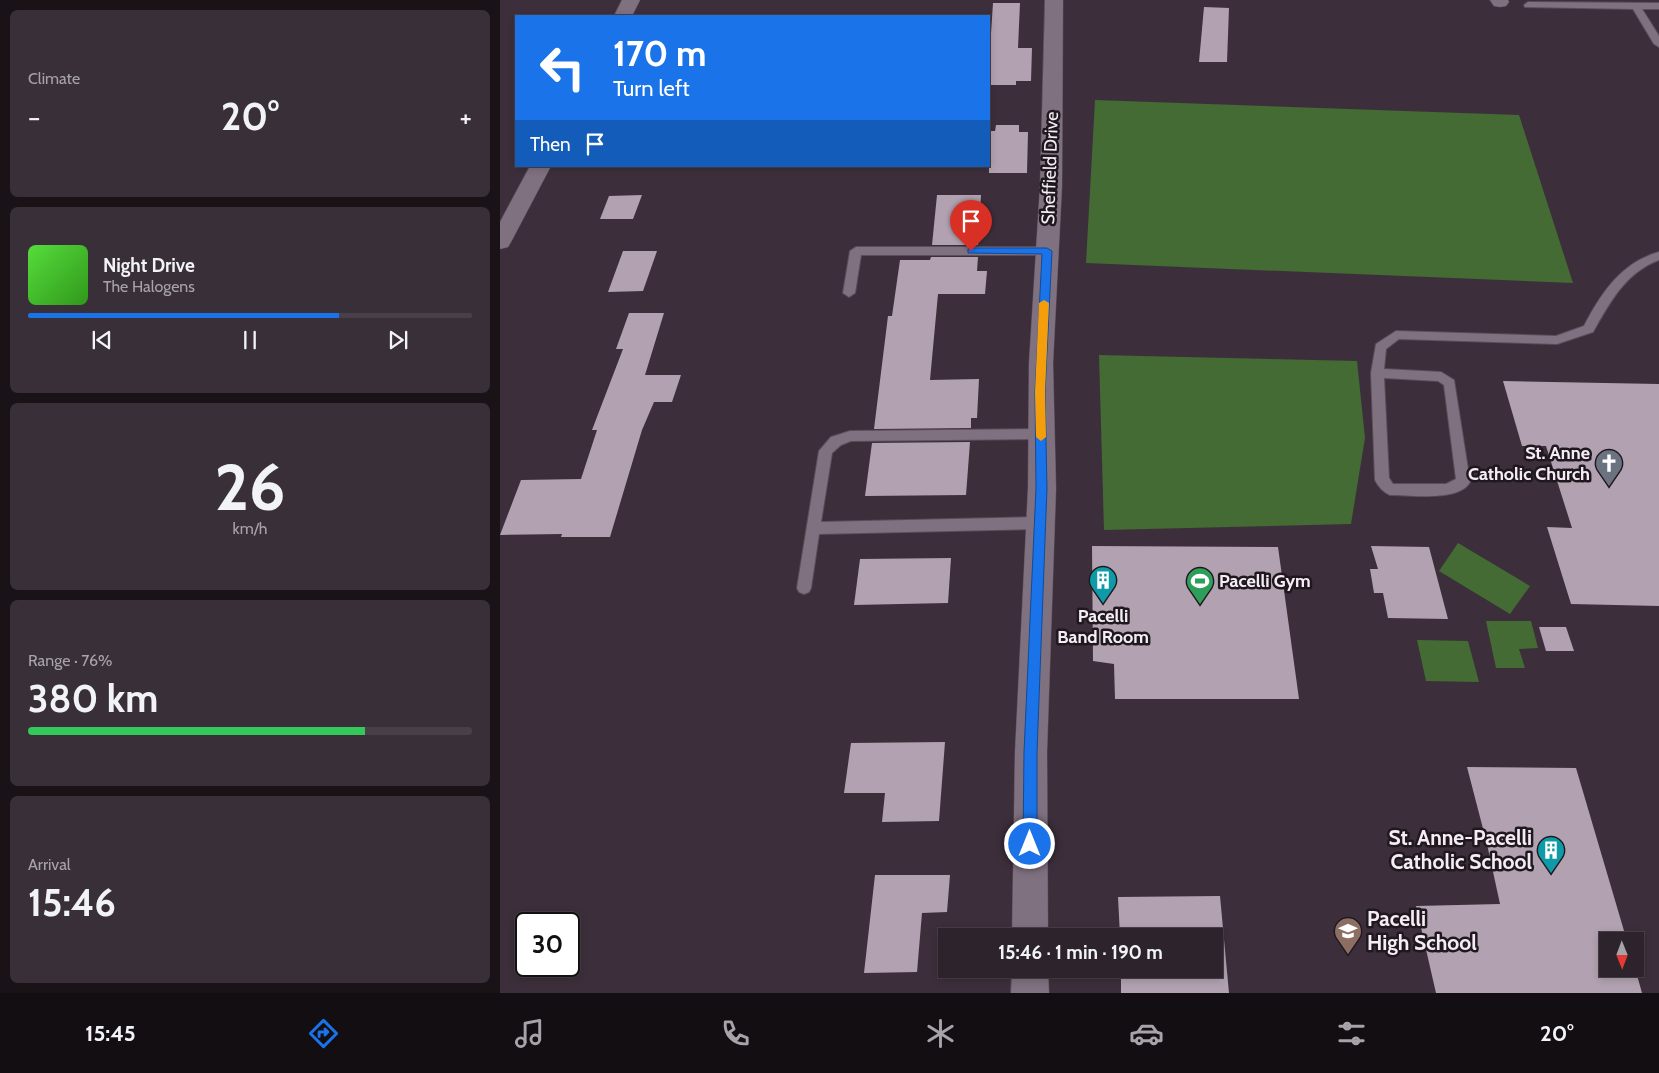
<!DOCTYPE html>
<meta charset="utf-8">
<style>
:root{--surface:#2d232c;--page:#392f38;--text:#f1f3f6;--muted:#a7a4a9;--line:#484048;--accent:#1a73e8}
body{margin:0;font-family:Cabin,sans-serif;background:var(--page);color:var(--text);height:100vh;display:flex;flex-direction:column;font-size:19px;white-space:nowrap}
*{box-sizing:border-box;margin:0}
p{font-size:16px;color:var(--muted)}
.icon{flex:none;width:28px;height:28px;fill:none;stroke:currentColor;stroke-width:2;stroke-linecap:round;stroke-linejoin:round}
.map{position:relative;flex:1;overflow:hidden}
.drawer{display:flex;flex-direction:column;gap:10px;padding:10px;background:#191318;width:500px}
.drawer>*{flex:none}
.banner{position:absolute;left:15px;top:15px;width:475px;height:152px;border-radius:0px;box-shadow:0 2px 8px #0003,0 0 0 1px var(--line);background:#1a73e8;color:#fff;overflow:hidden}
.needle{width:32px;rotate:179deg}
.fabs{position:absolute;left:1099px;top:932px;display:grid;gap:10px}
.fabs a{display:grid;place-items:center;width:45px;height:45px;border-radius:0px;background:var(--surface);box-shadow:0 2px 8px #0003,0 0 0 1px var(--line);font-size:25px}
.speed{position:absolute;left:15px;top:912px;display:flex;gap:10px;font-size:25px;font-weight:700;text-align:center}
.speed>*{display:grid;place-content:center;width:65px;height:65px;border-radius:50%;background:var(--surface);box-shadow:0 2px 8px #0003,0 0 0 1px var(--line);line-height:1}
.speed .limit{border:2px solid #111;border-radius:8px;background:#fff;color:#111}
.pin{position:absolute;display:grid;place-items:center;width:42px;height:42px;color:#fff;margin:-51px -21px;border-radius:50% 50% 50% 0;rotate:-45deg;box-shadow:0 0 5px #0007}
.pin .icon{rotate:45deg}
.me{position:absolute;width:55px;margin:-28px;rotate:0deg;stroke-linejoin:round;filter:drop-shadow(0 0 4px #0008)}
.turn{display:flex;align-items:center;gap:18px;height:105px;padding:0 15px;font-size:22px}
.turn .icon{width:65px;height:65px;stroke-width:2.5}
.turn b{display:block;font-size:35px;line-height:42px}
.then{display:flex;align-items:center;height:48px;padding:0 15px;background:#0003;gap:10px;font-size:19px}
.big{font-size:38px;font-weight:800;line-height:1.1}
.drawer .tile{flex:1;display:flex;flex-direction:column;justify-content:center;gap:8px;min-width:0;padding:0 18px;border-radius:8px;background:var(--page)}
.drawer .dial{align-items:center;gap:0}
.dial b{font-size:65px;line-height:1}
.song{display:flex;align-items:center;gap:15px}
.cover{width:60px;height:60px;border-radius:8px;background:linear-gradient(135deg,hsl(110 70% 55%),hsl(110 70% 35%))}
.played{height:5px;border-radius:2px;background:linear-gradient(90deg,var(--accent) 70%,var(--line) 70%)}
.keys{display:flex;justify-content:space-around;direction:ltr}
.heat{display:flex;justify-content:space-between;align-items:center;font-size:28px;direction:ltr}
.charge{height:8px;border-radius:4px;background:linear-gradient(90deg,#34c759 76%,var(--line) 0)}
.trip{position:absolute;left:438px;top:928px;width:285px;height:50px;border-radius:0px;background:var(--surface);box-shadow:0 2px 8px #0003,0 0 0 1px var(--line);font-weight:800;line-height:50px;text-align:center}
.tab-bar{display:flex;height:80px;justify-content:space-around;align-items:center;background:#120e12;color:var(--muted)}
.tab-bar .icon{width:35px;height:35px}
.tab-bar .current{color:var(--accent)}
.tab-bar b{font-size:22px;color:var(--text)}
main{display:flex;flex:1;min-height:0}
.map>svg:first-child{display:block}
.green{fill:#436b33}
.building{fill:#b2a2b1}
.lines{fill:none;stroke-linecap:round;stroke-linejoin:round}
.lane-casing{stroke:#5a4e59;stroke-width:2}
.street-casing{stroke:#5a4e59;stroke-width:1}
.lane{fill:#807180;fill-rule:evenodd}
.street{fill:#807180;fill-rule:evenodd}
.route{fill:#1a73e8;stroke:#114b97}
.slow{fill:#f59e0b}
.labels{text-anchor:middle;stroke-width:5;stroke-linejoin:round;paint-order:stroke}
.street-label{font-size:18px;fill:#f5ecf5;stroke:#1f191f}
.poi-label{font-size:18px;font-weight:bold;fill:#f5ecf5;stroke:#1f191f;text-anchor:end}
.near-poi-label{font-size:21px;font-weight:bold;fill:#f5ecf5;stroke:#1f191f;text-anchor:end}
</style>
<main>
<section class="drawer">
<div class="tile"><p>Climate</p>
<div class="heat"><a>−</a><b class="big">20°</b><a>+</a></div>
</div>
<div class="tile">
<div class="song"><i class="cover"></i><div><b>Night Drive</b><p>The Halogens</p></div></div>
<div class="played"></div>
<div class="keys"><svg class="icon" aria-label="previous" viewBox="0 0 24 24"><path d="M18 5L8 12l10 7zM5 5v14"/></svg><svg class="icon" aria-label="pause" viewBox="0 0 24 24"><path d="M8 5v14M16 5v14"/></svg><svg class="icon" aria-label="next" viewBox="0 0 24 24"><path d="M6 5l10 7-10 7zM19 5v14"/></svg></div>
</div>
<div class="tile dial"><b>26</b><p>km/h</p></div>
<div class="tile"><p>Range · 76%</p><b class="big">380 km</b><div class="charge"></div></div>
<div class="tile"><p>Arrival</p><b class="big">15:46</b></div>
</section>
<div class="map">
<svg width="1159" height="993" viewBox="0 0 1159 993">
<rect width="100%" height="100%" fill="#3c2f3b"/>
<g class="green">
<polygon points="595,100 1019,115 1073,283 586,263"/>
<polygon points="599,355 857,361 865,438 851,524 604,530"/>
<polygon points="958,543 1030,586 1010,614 939,571"/>
<polygon points="986,621 1031,621 1038,648 1019,649 1025,668 996,668"/>
<polygon points="917,640 968,641 979,682 926,681"/>
</g>
<g class="building">
<polygon points="493,3 520,3 518,48 532,48 531,81 516,81 516,85 489,85 489,49 490,49"/>
<polygon points="704,7 729,8 727,62 699,62"/>
<polygon points="496,125 519,125 519,132 528,132 527,173 489,173 489,131 495,131"/>
<polygon points="142,195 133,219 100,219 109,196"/>
<polygon points="437,195 481,195 478,245 432,245"/>
<polygon points="123,251 157,251 143,291 108,292"/>
<polygon points="431,257 478,257 477,271 487,271 485,294 438,294 430,380 479,379 477,418 471,418 471,428 374,429 388,316 392,316 400,260 430,260"/>
<polygon points="129,313 164,313 145,375 181,375 172,402 154,402 142,430 110,537 61,537 62,534 0,535 21,480 81,479 97,430 92,430 123,349 116,349"/>
<polygon points="1003,381 1159,384 1159,606 1071,604 1047,527 1072,528 1046,446 1022,446"/>
<polygon points="470,442 466,495 365,496 372,443"/>
<polygon points="592,546 778,547 799,699 615,699 614,664 593,661"/>
<polygon points="871,546 929,547 948,619 888,618 883,593 874,593 870,569 878,569"/>
<polygon points="451,558 448,603 354,605 360,559"/>
<polygon points="1039,627 1066,627 1074,651 1046,651"/>
<polygon points="445,742 439,821 382,822 385,793 344,793 351,743"/>
<polygon points="967,767 1076,768 1127,941 1108,941 1108,969 1135,968 1142,993 936,993 916,906 1000,904 987,844"/>
<polygon points="375,875 450,875 447,912 422,913 417,972 364,973"/>
<polygon points="720,896 729,993 621,993 621,969 714,969 714,936 620,936 618,897"/>
</g>
<g class="lines">
<g class="lane-casing">
<g id="lane">
<polygon points="1028,2 1159,3 1159,9 1142,9 1159,36 1159,47 1154,44 1133,9 1025,7 1024,5"/>
<polygon points="356,247 547,247 553,251 547,255 361,255 355,293 349,297 343,293 350,251"/>
<path d="M1159,252V260C1125,273 1110,302 1093,332L1057,344L899,339L886,349L884,369L941,372L954,380L970,482C959,502 910,495 890,495C883,492 878,486 875,480L871,373L876,344L896,331L1056,336L1084,326C1101,293 1122,262 1159,252ZM884,378L938,381L944,385L956,479L946,484H893L889,478Z"/>
<polygon points="541,429 546,430 548,434 546,438 541,439 351,441 341,445 332,453 321,522 540,517 545,519 547,523 545,527 540,529 319,534 311,588 309,592 304,594 299,592 297,588 319,451 331,437 350,431"/>
</g>
</g>
<g class="street-casing">
<g id="street">
<polygon points="122,0 140,0 132,16 114,16"/>
<polygon points="545,0 563,0 562,186 553,363 556,488 547,752 548,936 512,936 515,752 528,488 529,363 540,186"/>
<polygon points="990,0 1008,0 1009,2 1006,6 1000,7 994,6"/>
<polygon points="30,166 51,166 11,242 8,247 0,249 0,222"/>
<polygon points="512,969 548,969 549,993 511,993"/>
</g>
</g>
<use href="#lane" class="lane"/>
<use href="#street" class="street"/>
</g>
<polygon class="route" points="471,248 547,248 552,251 545,392 547,488 537,752 537,844 535,849 530,851 525,849 523,844 524,752 536,488 535,392 542,254 468,253 468,249"/>
<polygon class="slow" points="544,300 549,303 545,392 546,437 541,441 536,437 535,392 539,303"/>
<defs>
<g id="church-pin" transform="scale(1.4375)"><path d="M0 17L-7.5 6A9.5 9.5 0 1 1 7.5 6Z" fill="#6b7280" stroke="#1f191f"/><path d="M-1.2-6h2.4v3.5h3.3v2.4h-3.3V6h-2.4V-.1h-3.3v-2.4h3.3Z" fill="#fff"/></g>
<g id="building-pin" transform="scale(1.4375)"><path d="M0 17L-7.5 6A9.5 9.5 0 1 1 7.5 6Z" fill="#0f9aa8" stroke="#1f191f"/><path d="M-4-6H4V6H1V3H-1V6H-4ZM-2.5-4.3h1.7v1.8h-1.7ZM.8-4.3h1.7v1.8H.8ZM-2.5-1h1.7V.8h-1.7ZM.8-1h1.7V.8H.8Z" fill="#fff"/></g>
<g id="stadium-pin" transform="scale(1.4375)"><path d="M0 17L-7.5 6A9.5 9.5 0 1 1 7.5 6Z" fill="#2e9e5b" stroke="#1f191f"/><path d="M0-5a6.5 5 0 1 0 0 10a6.5 5 0 1 0 0-10ZM-3.5-1.8h7v3.6h-7Z" fill="#fff"/></g>
<g id="school-pin" transform="scale(1.4375)"><path d="M0 17L-7.5 6A9.5 9.5 0 1 1 7.5 6Z" fill="#8d6e63" stroke="#1f191f"/><path d="M0-5L7-2L0 1L-7-2ZM-4 1L0 2.5L4 1V4Q0 6-4 4Z" fill="#fff"/></g>
</defs>
<g fill-rule="evenodd">
<use href="#church-pin" x="1109" y="463"/>
<use href="#building-pin" x="603" y="580"/>
<use href="#stadium-pin" x="700" y="581"/>
<use href="#building-pin" x="1051" y="850"/>
<use href="#school-pin" x="848" y="931"/>
</g>
<g class="labels">
<g class="street-label">
<text transform="translate(550 168) rotate(-88)" y="6">Sheffield Drive</text>
</g>
<g class="poi-label">
<text x="1090" y="459">St. Anne<tspan x="1090" dy="21">Catholic Church</tspan></text>
<text x="719" y="587" text-anchor="start">Pacelli Gym</text>
<text x="603" y="622" text-anchor="middle">Pacelli<tspan x="603" dy="21">Band Room</tspan></text>
</g>
<g class="near-poi-label">
<text x="1032" y="845">St. Anne-Pacelli<tspan x="1032" dy="24">Catholic School</tspan></text>
<text x="867" y="926" text-anchor="start">Pacelli<tspan x="867" dy="24">High School</tspan></text>
</g>
</g>
</svg>
<div class="fabs">
<a><svg class="needle" viewBox="-14 -14 28 28"><path d="M0-13l5 13h-10z" fill="#e53935"/><path d="M0 13l5-13h-10z" fill="#a7a4a9"/></svg></a>
</div>
<div class="speed"><div class="limit">30</div></div>
<div class="pin" style="left:471px;top:251px;background:#d93025"><svg class="icon" aria-label="arrive" viewBox="0 0 24 24"><path d="M6 21V4h12l-3 4 3 4H6"/></svg></div>
<svg class="me" style="left:530px;top:844px" viewBox="-20 -20 40 40"><circle r="17" fill="#1a73e8" stroke="#fff" stroke-width="3"/><path d="M0-11L8 9 0 5-8 9z" fill="#fff"/></svg>
<div class="trip">15:46 · 1 min · 190 m</div>
<div class="banner">
<div class="turn"><svg class="icon" aria-label="left" viewBox="0 0 24 24"><path d="M17 20v-9H6M10 6l-5 5 5 5"/></svg><div><b>170 m</b>Turn left</div></div>
<div class="then">Then<svg class="icon" aria-label="arrive" viewBox="0 0 24 24"><path d="M6 21V4h12l-3 4 3 4H6"/></svg></div>
</div>
</div>
</main>
<nav class="tab-bar">
<b>15:45</b>
<svg class="icon current" aria-label="directions" viewBox="0 0 24 24"><path d="M12 3l9 9-9 9-9-9zM9 14v-3h6M13 9l2 2-2 2"/></svg>
<svg class="icon" aria-label="music" viewBox="0 0 24 24"><path d="M9 18V5l10-2v13"/><circle cx="6" cy="18" r="3"/><circle cx="16" cy="16" r="3"/></svg>
<svg class="icon" aria-label="phone" viewBox="0 0 24 24"><path d="M5 4h4l2 5-3 2q2 4 5 5l2-3 5 2v4C11 20 4 13 5 4z"/></svg>
<svg class="icon" aria-label="climate" viewBox="0 0 24 24"><path d="M12 3v18M4 7l16 10M4 17L20 7"/></svg>
<svg class="icon" aria-label="car" viewBox="0 0 24 24"><path d="M5 17H2v-5l4-1 3-4h7l3 4 3 1v5h-3M9 17h6M6 11h13"/><circle cx="7" cy="17" r="2"/><circle cx="17" cy="17" r="2"/></svg>
<svg class="icon" aria-label="filters" viewBox="0 0 24 24"><path d="M4 7h16M4 17h16"/><circle cx="9" cy="7" r="2"/><circle cx="15" cy="17" r="2"/></svg>
<b>20°</b>
</nav>
